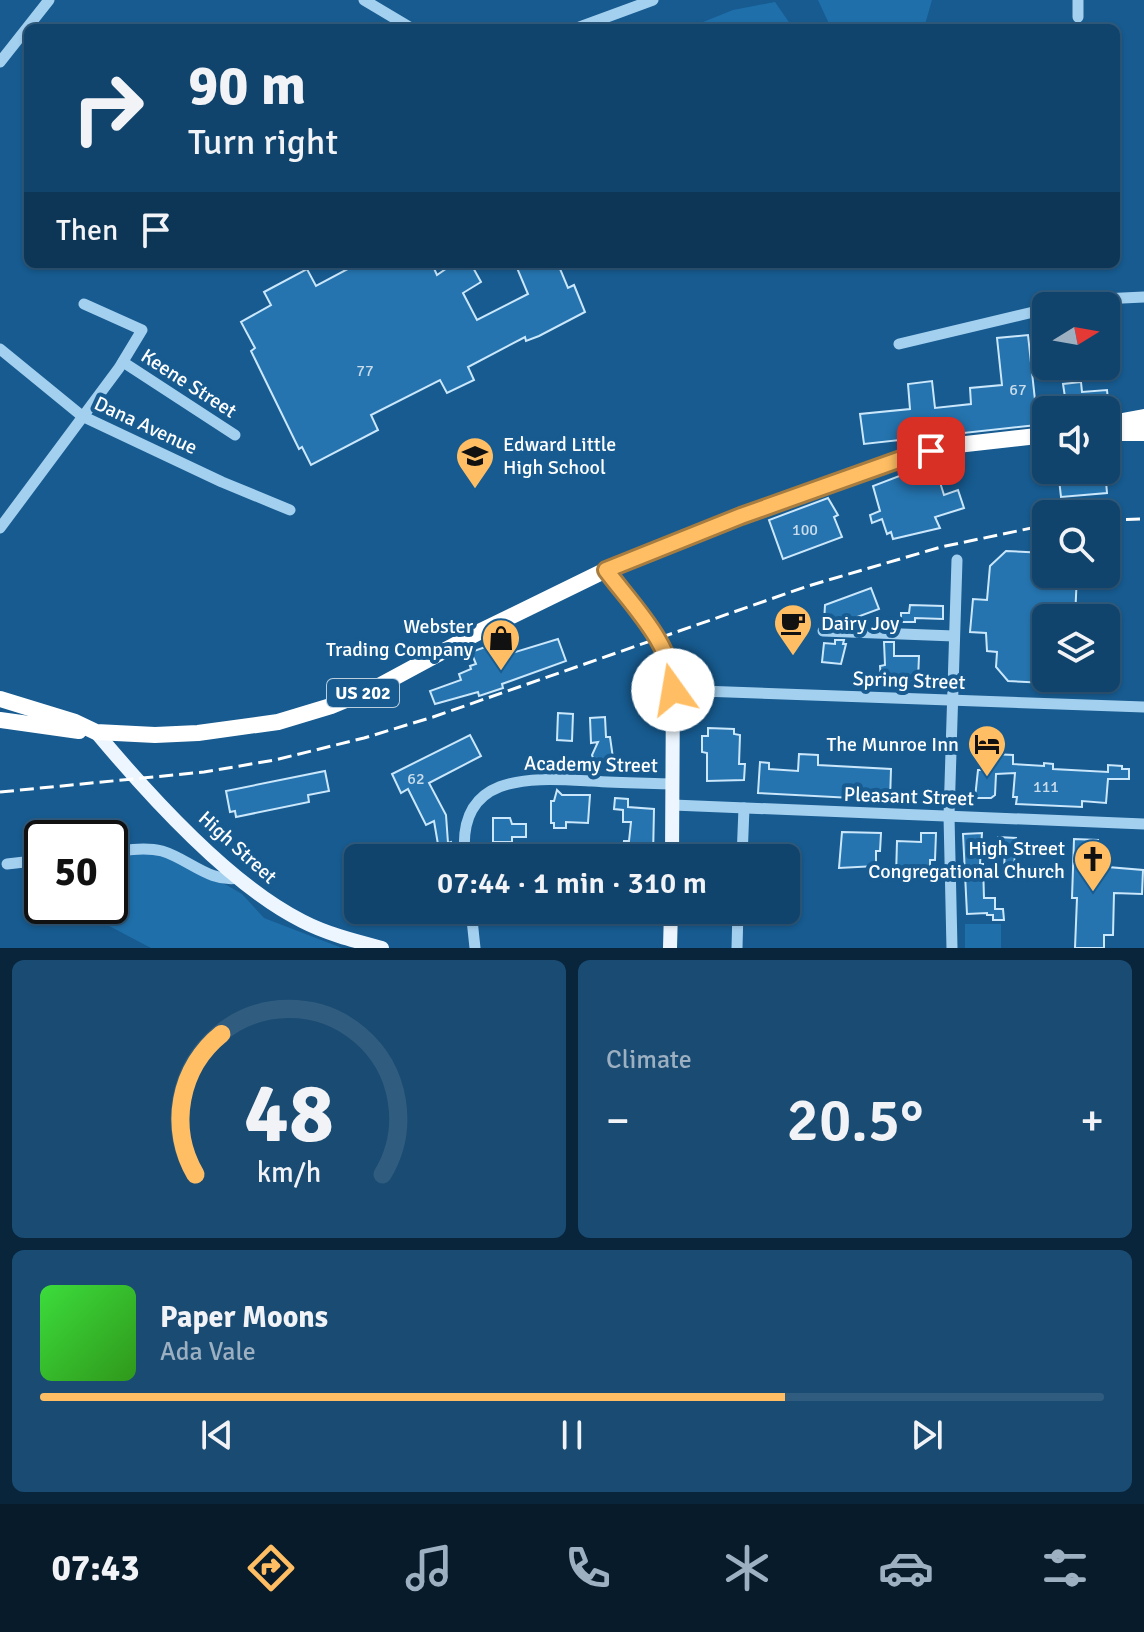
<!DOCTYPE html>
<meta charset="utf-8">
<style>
:root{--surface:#11446c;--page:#1a4b72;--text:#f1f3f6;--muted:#9cb0c2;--line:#305c7f;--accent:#ffbe63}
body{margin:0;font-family:Signika,sans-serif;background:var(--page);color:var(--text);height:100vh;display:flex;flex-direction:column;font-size:30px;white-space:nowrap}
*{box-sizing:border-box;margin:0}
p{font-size:26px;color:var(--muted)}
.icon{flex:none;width:44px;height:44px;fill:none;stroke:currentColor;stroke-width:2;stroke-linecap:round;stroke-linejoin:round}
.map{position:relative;height:948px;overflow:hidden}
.panel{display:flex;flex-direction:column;gap:12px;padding:12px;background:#09253b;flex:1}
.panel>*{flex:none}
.banner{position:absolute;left:24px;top:24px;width:1096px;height:244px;border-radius:12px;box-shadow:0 2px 6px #0004,0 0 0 2px var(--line);background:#11446c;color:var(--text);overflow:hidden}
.needle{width:52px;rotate:79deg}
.controls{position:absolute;left:1032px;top:292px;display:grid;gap:16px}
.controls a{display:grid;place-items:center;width:88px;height:88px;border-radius:12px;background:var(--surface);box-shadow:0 2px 6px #0004,0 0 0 2px var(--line);font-size:40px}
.speed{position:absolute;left:24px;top:820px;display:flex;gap:16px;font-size:40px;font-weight:700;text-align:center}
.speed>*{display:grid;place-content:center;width:104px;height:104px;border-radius:50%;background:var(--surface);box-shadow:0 2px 6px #0004,0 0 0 2px var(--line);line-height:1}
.speed .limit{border:4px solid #111;border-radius:12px;background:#fff;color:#111}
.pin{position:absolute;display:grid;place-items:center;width:68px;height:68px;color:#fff;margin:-34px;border-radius:16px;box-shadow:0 4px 12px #0006}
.me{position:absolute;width:88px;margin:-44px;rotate:347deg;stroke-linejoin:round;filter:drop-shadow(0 0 6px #0008)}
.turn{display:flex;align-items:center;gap:28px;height:168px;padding:0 32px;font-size:36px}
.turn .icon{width:104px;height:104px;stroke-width:2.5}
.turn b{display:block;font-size:56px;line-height:68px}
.then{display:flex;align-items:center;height:76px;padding:0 32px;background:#0003;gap:16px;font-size:30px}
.big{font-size:60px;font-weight:600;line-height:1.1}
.panel .card{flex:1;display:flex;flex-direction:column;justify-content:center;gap:12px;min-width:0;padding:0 28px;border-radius:12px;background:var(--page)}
.panel .dial{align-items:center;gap:0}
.dial svg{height:208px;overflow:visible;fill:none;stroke:var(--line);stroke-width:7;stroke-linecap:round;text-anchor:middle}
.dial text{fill:var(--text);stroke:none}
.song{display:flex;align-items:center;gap:24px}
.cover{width:96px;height:96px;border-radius:12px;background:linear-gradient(135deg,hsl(120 70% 55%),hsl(110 70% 35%))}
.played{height:8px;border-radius:4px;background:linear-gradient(90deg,var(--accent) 70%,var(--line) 70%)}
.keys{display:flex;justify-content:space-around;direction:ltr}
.heat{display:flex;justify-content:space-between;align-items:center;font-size:44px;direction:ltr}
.panel .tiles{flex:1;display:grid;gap:12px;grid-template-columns:1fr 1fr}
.card:last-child{grid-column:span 2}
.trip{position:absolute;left:344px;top:844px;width:456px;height:80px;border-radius:12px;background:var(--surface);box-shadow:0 2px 6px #0004,0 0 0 2px var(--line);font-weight:600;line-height:80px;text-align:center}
.tabs{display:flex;height:128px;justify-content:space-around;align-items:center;background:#071b2b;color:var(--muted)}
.tabs .icon{width:56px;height:56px}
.tabs .active{color:var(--accent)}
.tabs b{font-size:36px;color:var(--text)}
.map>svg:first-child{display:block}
.green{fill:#1f6faa}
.building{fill:#2574af;stroke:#cae7fb;stroke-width:2}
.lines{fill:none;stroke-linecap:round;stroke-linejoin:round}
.minor{stroke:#a4d0f0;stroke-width:11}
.major{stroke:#edf6ff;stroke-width:14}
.highway{stroke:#fff;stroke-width:16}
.rail{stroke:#fff;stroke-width:3;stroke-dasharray:14 6;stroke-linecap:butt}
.route-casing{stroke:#a67c40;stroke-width:20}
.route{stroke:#ffbe63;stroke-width:14}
.labels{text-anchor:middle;stroke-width:8;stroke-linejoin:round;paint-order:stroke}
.number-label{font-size:16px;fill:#c8dceb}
.shield{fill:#175b90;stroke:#b9cede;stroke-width:2}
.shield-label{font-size:18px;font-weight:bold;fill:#fff}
.street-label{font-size:20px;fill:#fff;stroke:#175b90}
.poi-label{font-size:20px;fill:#fff;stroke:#175b90;text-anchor:end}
</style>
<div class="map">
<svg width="1144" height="948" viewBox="0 0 1144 948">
<rect width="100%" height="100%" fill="#175b90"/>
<g class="green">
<polygon points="818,0 932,0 924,28 831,28"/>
<polygon points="775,2 793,28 688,28 733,10"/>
<polygon points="161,847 242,894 264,918 342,948 151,948 92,917 90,906 110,906 110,854"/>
<rect x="965" y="924" width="36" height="24"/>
</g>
<g class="building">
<polygon points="357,264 432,264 437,275 453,264 471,264 481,282 463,293 477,320 528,294 517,268 525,264 558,264 568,288 574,285 585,312 539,336 526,341 525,337 468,367 474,380 447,393 440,380 371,415 378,430 311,465 302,447 299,449 251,351 255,348 241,322 271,305 264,292 307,269 316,286"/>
<polygon points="1028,335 1035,400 1065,397 1063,384 1081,382 1082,392 1107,390 1109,410 1046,410 1046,424 864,444 860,414 910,409 908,384 932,381 935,408 971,404 970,388 1002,385 997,338"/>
<polygon points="928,465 933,478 938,476 944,495 958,490 964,508 935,517 940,528 893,539 891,532 887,534 882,519 872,523 870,515 880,511 873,486"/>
<polygon points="1058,470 1105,470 1107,493 1061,497"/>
<polygon points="828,498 838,515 834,517 842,537 783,559 769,520"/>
<polygon points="1006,551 1046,553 1046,574 1077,574 1075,618 1046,618 1046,683 1008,681 996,667 997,652 987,651 986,633 970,632 973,599 987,600 990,566"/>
<polygon points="871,588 879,609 841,623 824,623 825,605"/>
<polygon points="910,605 943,606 943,619 915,618 915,622 901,622 901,613 909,613"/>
<polygon points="558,639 566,661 502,684 503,688 479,696 478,692 435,704 430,691 461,680 459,674 471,669 470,666 476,664 471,652 491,645 496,658"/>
<polygon points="835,640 844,640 843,644 846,644 841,664 822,662 824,643 835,644"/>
<polygon points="884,642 894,642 894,656 919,656 918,680 881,679 880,666 885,665"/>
<polygon points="558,713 573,714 572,741 557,740"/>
<polygon points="605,717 606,737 610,737 614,765 611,768 597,769 592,755 598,742 591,743 590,718"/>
<polygon points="708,728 734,729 734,734 740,735 739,764 745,764 744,780 707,781 707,753 702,752 702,736 708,736"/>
<polygon points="470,735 481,756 429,783 446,815 448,843 451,842 453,854 440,856 434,821 426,825 408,789 401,793 392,774"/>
<polygon points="799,754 818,755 818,765 891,769 890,800 758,793 760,762 769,763 769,769 798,771"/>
<polygon points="993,754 1013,755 1013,764 1044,766 1044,763 1053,764 1053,769 1108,772 1108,765 1122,766 1122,769 1129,769 1129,779 1108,779 1106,803 1082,801 1082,807 1016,804 1017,797 1013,797 1015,773 996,774 995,795 991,798 975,798 978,770 992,770"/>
<polygon points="325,771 329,791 308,795 309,802 236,817 235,811 230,812 226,791"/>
<polygon points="557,790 562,795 590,795 588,823 566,822 566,828 554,828 554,823 551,823 551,801 554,801"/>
<polygon points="615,798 628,799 628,807 654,809 653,857 623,852 624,841 629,841 631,822 623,822 623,810 614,809"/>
<polygon points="493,818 510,818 512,824 526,824 526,837 512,837 512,842 493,842"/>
<polygon points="842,832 881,833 880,851 876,851 876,866 839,868"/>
<polygon points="921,833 936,833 935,860 930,860 930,871 921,871 921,874 909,874 909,880 899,879 896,877 897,841 921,842"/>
<polygon points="982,833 980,864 983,864 984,898 995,898 995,909 1003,909 1004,920 993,920 993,915 987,915 987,913 967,914 963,834"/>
<polygon points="998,837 1016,838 1014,869 1004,868 1005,851 997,851"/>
<polygon points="1074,839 1098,840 1096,866 1143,870 1142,894 1114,893 1113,935 1104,935 1104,948 1075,948 1077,898 1072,898"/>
</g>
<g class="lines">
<g class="minor">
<polyline points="364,0 411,28"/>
<polyline points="1078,17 1078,0"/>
<polyline points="577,28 653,0"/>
<polyline points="0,62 49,0"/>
<polyline points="1060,306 1102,299 1144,297"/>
<polyline points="899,344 1046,309"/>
<polyline points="0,349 82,416 222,482 290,510"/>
<polyline points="123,362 235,435"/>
<polyline points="0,528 119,368 142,330 84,304"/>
<polyline points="823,631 954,636"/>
<polyline points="673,690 1144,707"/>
<polyline points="673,805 1144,824"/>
<path d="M110,852C126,850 146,847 162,851C189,859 209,883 239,878"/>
<path d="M465,858C456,771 532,778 592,781C619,783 646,783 673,784"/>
<polyline points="742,858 744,808"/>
<polyline points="7,864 42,860"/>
<polyline points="471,910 475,948"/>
<polyline points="737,948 738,910"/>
<polyline points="952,948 949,816 957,560"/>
</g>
<g class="major">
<path d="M606,570C631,604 665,638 673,681L672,858"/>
<path d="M96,732C147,793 230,885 302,921C327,934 355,941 382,948"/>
<polyline points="670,948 671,910"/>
</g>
<g class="highway">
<polyline points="1106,424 1144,417"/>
<polyline points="1106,433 1144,433"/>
<polyline points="0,699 75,722 96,732 155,735 198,733 278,722 331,706 377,687 479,632 606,570 741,516 901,459 957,445 1046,435"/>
<polyline points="0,720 79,731"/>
</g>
<g class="rail">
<polyline points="1106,520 1144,519"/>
<polyline points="0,792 204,772 275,760 364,738 433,717 808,586 941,547 1046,525"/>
</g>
</g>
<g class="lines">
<g class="route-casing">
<path id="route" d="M673,690C674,645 631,604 606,570L741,516L901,459L931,451"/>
</g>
<use href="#route" class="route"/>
</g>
<defs>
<g id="school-pin" transform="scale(2)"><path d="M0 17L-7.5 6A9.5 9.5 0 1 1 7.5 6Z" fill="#ffbe63" stroke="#175b90"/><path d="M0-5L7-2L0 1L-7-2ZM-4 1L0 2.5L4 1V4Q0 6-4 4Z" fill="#111"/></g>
<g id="cafe-pin" transform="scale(2)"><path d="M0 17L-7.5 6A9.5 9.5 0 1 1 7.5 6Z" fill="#ffbe63" stroke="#175b90"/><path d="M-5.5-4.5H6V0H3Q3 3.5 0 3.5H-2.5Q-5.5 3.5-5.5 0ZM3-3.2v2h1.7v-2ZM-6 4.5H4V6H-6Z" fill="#111"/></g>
<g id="shop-pin" transform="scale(2)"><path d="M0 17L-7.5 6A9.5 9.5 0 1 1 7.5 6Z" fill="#ffbe63" stroke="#175b90"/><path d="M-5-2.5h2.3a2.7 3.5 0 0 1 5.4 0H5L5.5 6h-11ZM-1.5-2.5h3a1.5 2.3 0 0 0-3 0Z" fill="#111"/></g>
<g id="hotel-pin" transform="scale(2)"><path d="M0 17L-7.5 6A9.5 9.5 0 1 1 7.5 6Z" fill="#ffbe63" stroke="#175b90"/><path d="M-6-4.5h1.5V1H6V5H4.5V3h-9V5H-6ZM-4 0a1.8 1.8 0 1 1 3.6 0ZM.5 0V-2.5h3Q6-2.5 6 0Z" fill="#111"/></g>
<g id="church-pin" transform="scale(2)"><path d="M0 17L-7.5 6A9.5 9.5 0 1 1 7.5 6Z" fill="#ffbe63" stroke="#175b90"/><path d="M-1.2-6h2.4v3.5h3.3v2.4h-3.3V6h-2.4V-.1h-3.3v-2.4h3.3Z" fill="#111"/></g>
</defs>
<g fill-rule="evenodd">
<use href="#school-pin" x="475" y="456"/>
<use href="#cafe-pin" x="793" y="623"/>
<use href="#shop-pin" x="501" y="638"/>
<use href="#hotel-pin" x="987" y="744"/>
<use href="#church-pin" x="1093" y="859"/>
</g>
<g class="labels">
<g class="number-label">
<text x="365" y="376">77</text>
<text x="1018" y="395">67</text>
<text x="805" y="535">100</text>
<text x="416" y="784">62</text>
<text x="1046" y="792">111</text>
</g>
<rect class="shield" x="327" y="679" width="72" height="28" rx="6"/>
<g class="shield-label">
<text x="363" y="699">US 202</text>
</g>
<g class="street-label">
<text transform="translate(189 383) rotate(33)" y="7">Keene Street</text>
<text transform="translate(146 425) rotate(25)" y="7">Dana Avenue</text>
<text transform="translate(909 680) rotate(2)" y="7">Spring Street</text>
<text transform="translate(591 764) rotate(1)" y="7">Academy Street</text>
<text transform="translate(909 796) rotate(2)" y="7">Pleasant Street</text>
<text transform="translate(238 847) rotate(42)" y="7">High Street</text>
</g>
<g class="poi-label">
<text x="503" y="451" text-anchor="start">Edward Little<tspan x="503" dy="23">High School</tspan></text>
<text x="821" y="630" text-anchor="start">Dairy Joy</text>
<text x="473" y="633">Webster<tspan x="473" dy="23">Trading Company</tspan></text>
<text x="959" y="751">The Munroe Inn</text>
<text x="1065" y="855">High Street<tspan x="1065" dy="23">Congregational Church</tspan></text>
</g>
</g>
</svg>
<div class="controls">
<a><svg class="needle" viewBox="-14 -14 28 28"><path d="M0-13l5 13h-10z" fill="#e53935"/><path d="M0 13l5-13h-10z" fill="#9cb0c2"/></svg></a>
<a><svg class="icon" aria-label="sound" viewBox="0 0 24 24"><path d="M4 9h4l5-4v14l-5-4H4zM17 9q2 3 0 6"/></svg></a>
<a><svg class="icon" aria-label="search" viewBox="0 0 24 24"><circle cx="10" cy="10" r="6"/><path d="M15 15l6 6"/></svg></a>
<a><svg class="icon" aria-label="layers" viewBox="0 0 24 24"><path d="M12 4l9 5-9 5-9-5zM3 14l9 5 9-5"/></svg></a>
</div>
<div class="speed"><div class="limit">50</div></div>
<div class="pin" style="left:931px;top:451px;background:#d93025"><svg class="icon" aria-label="arrive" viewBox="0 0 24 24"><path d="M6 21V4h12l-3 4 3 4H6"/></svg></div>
<svg class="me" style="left:673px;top:690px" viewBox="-20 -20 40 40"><circle r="19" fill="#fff"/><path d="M0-13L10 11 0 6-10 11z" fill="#ffbe63"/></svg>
<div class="trip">07:44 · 1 min · 310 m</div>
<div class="banner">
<div class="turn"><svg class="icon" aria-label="right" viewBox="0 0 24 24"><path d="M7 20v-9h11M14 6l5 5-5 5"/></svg><div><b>90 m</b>Turn right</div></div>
<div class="then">Then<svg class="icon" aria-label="arrive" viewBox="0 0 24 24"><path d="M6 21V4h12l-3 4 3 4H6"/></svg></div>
</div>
</div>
<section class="panel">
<div class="tiles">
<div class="card dial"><svg viewBox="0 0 100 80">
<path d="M14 69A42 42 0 1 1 86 69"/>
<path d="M14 69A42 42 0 0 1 24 15" stroke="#ffbe63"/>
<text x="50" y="56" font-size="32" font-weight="700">48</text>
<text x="50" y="72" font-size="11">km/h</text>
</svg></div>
<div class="card"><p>Climate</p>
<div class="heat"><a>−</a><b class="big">20.5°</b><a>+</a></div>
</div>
<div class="card">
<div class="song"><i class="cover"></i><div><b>Paper Moons</b><p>Ada Vale</p></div></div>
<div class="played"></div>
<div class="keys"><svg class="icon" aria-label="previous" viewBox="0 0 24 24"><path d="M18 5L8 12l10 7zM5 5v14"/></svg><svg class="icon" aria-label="pause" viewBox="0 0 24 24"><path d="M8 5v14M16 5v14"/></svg><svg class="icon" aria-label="next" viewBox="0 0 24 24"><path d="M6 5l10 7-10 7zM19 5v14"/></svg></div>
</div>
</div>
</section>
<nav class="tabs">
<b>07:43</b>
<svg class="icon active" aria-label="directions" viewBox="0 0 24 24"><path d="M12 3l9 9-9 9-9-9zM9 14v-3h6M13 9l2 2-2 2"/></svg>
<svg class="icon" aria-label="music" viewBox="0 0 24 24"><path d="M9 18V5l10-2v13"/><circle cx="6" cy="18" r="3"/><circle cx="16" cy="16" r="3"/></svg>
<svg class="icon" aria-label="phone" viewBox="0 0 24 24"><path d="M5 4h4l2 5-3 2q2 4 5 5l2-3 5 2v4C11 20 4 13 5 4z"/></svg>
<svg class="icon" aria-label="climate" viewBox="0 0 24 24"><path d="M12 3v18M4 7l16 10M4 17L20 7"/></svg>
<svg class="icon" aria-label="car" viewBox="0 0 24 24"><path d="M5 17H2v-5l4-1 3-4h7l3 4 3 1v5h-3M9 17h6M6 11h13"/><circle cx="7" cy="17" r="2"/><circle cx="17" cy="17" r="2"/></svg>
<svg class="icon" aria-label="filters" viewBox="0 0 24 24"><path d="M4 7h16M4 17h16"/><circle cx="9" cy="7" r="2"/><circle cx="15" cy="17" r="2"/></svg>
</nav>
